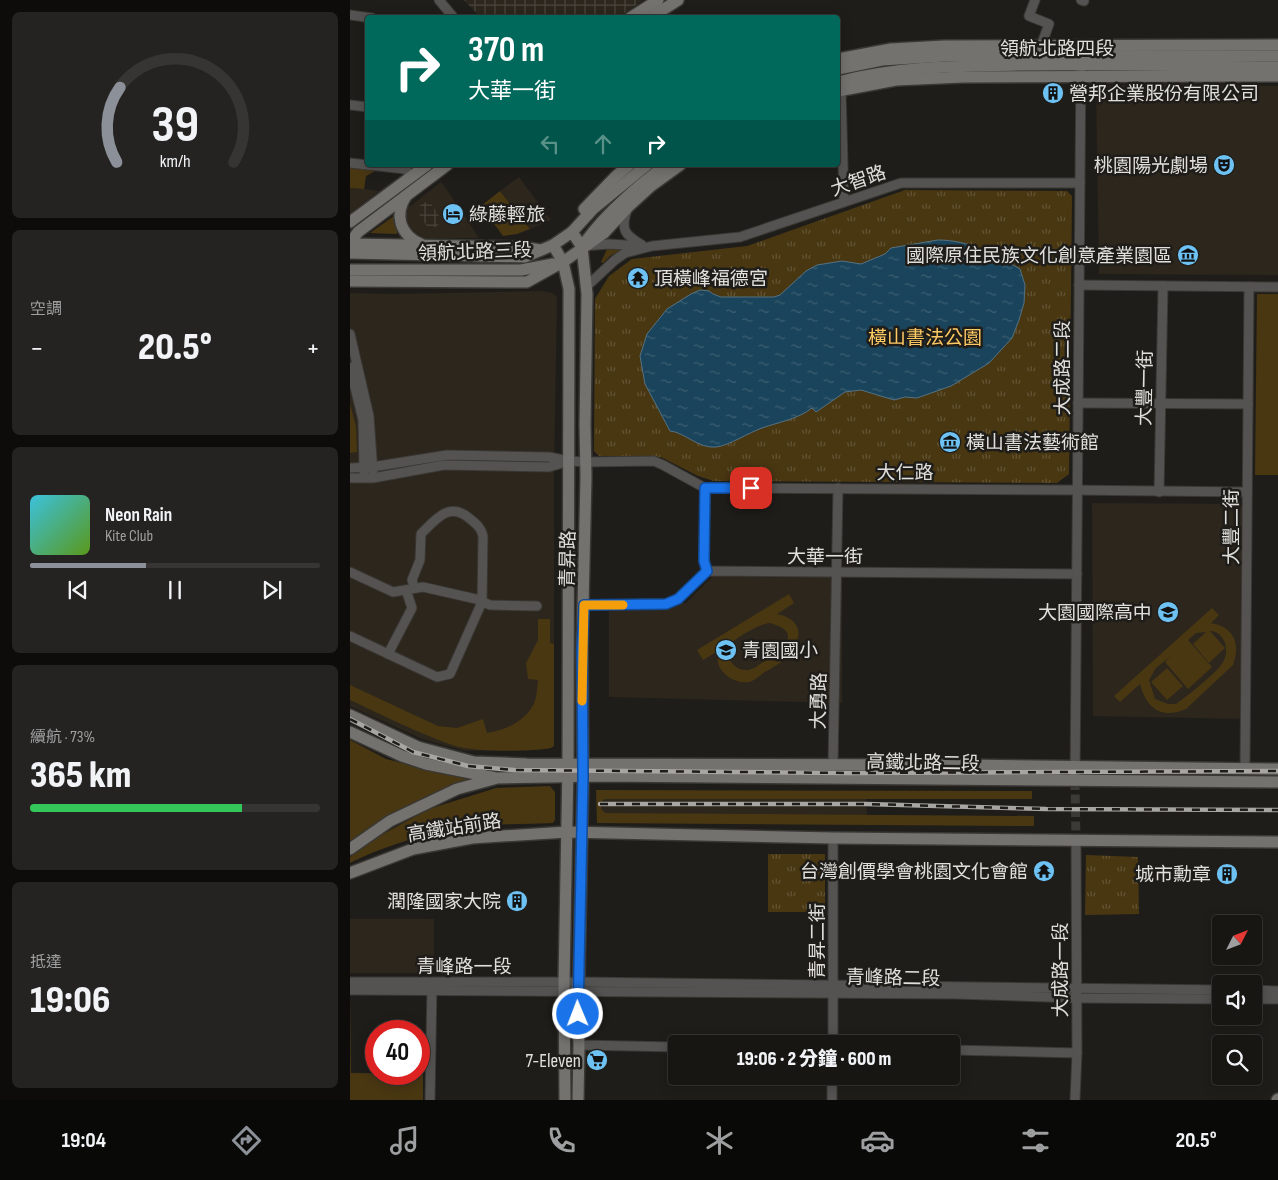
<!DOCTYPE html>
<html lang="zh-TW">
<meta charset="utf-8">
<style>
:root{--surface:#171613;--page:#242321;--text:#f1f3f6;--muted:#9e9fa0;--line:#363533;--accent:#8c9099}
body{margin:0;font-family:"Sofia Sans Condensed","Noto Sans TC",sans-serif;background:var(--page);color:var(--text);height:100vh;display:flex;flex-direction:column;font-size:19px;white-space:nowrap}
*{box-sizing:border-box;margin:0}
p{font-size:16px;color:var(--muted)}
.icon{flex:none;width:28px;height:28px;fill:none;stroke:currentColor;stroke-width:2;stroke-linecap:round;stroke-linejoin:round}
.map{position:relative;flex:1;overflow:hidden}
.drawer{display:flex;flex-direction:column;gap:12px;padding:12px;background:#0d0c0a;width:350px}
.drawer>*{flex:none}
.banner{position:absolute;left:15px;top:15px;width:475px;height:152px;border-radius:5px;box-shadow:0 2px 12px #0003,0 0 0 1px var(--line);background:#00695c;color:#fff;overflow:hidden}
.needle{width:32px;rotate:48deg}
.fabs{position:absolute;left:862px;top:915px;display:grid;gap:10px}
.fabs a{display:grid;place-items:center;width:50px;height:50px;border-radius:5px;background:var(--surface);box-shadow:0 2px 12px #0003,0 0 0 1px var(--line);font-size:25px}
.speed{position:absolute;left:15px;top:1020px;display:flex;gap:10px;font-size:25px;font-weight:700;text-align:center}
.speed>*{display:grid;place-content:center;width:65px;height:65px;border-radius:50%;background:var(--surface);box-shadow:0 2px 12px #0003,0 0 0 1px var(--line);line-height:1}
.speed .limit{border:8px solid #d22;background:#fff;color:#111}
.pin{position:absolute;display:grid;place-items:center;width:42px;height:42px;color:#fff;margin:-21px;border-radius:10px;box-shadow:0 2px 8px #0006}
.me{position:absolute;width:55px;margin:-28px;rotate:359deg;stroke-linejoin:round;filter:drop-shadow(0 0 4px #0008)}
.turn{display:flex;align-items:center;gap:18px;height:105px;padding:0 20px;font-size:22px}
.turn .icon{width:65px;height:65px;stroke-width:2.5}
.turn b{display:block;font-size:35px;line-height:42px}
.lanes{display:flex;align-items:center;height:48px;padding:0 20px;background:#0003;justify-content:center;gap:25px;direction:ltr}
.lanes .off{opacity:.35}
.big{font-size:38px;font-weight:800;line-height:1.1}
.drawer .tile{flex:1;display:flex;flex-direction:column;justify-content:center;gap:8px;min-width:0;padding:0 18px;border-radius:8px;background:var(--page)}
.drawer .dial{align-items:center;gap:0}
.dial svg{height:130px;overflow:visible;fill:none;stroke:var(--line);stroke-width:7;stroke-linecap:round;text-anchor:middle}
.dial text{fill:var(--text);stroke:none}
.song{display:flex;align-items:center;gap:15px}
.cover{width:60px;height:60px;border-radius:8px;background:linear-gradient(135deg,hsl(190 70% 55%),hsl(90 70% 35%))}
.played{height:5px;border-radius:2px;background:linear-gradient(90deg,var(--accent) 40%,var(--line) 40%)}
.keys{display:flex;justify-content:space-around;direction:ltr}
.heat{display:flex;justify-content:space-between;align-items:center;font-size:28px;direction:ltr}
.charge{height:8px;border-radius:4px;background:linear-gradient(90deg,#34c759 73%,var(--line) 0)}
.trip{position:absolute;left:318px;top:1035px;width:292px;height:50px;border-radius:5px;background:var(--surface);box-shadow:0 2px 12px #0003,0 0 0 1px var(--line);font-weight:800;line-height:50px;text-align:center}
.dock{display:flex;height:80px;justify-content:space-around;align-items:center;background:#090908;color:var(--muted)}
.dock .icon{width:35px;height:35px}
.dock .on{color:var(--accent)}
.dock b{font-size:22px;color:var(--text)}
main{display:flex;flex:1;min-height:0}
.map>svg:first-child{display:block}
.built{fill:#2c261d}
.industrial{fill:url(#industrial-grid)}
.green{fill:#493712;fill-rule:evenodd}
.park{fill:url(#park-tufts)}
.water{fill:url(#water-ripples);stroke:#557282}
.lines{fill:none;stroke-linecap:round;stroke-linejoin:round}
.street-tunnel{stroke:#3c3a36;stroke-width:9;stroke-dasharray:9 4.5;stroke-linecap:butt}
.street-casing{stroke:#3a3834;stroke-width:11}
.secondary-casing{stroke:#3a3834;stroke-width:14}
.street{stroke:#555351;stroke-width:9}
.secondary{stroke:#74726e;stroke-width:11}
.rail-casing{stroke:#a8a6a3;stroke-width:4.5}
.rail{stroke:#1f1d19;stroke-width:2.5;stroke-dasharray:8;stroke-linecap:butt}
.route-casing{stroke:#114b97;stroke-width:12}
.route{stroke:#1a73e8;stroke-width:9}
.slow{stroke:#f59e0b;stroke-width:9}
.labels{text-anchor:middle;stroke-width:5;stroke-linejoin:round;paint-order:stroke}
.street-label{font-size:19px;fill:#e0dfdc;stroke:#1f1d19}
.poi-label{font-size:19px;fill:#e0dfdc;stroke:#1f1d19;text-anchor:end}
.park-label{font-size:19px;fill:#fcc964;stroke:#1f1d19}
</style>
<main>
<section class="drawer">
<div class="tile dial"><svg viewBox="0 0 100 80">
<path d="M14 69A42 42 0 1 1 86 69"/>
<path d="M14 69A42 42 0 0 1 16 23" stroke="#8c9099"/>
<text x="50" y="56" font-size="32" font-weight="700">39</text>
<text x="50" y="72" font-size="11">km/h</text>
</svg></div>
<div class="tile"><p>空調</p>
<div class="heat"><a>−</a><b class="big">20.5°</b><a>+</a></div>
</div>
<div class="tile">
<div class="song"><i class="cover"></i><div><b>Neon Rain</b><p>Kite Club</p></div></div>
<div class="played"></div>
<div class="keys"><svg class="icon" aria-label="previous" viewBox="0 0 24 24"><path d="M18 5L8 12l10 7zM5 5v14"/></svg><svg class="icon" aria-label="pause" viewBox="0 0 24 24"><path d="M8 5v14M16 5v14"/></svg><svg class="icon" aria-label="next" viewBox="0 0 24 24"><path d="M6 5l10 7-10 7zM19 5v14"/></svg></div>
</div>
<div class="tile"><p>續航 · 73%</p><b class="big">365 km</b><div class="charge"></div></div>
<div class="tile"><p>抵達</p><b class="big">19:06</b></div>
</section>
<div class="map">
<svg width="928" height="1100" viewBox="0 0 928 1100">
<defs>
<pattern id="industrial-grid" width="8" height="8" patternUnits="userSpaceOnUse" patternTransform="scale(1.25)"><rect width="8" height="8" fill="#2c261d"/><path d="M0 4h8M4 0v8" fill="none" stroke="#4a453d"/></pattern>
<pattern id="park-tufts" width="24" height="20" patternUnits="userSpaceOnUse" patternTransform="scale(1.25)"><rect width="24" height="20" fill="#493712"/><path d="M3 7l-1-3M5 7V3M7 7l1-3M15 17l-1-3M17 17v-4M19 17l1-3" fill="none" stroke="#635434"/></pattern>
<pattern id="water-ripples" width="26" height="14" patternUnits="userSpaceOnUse" patternTransform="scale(1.25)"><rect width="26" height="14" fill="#1a445b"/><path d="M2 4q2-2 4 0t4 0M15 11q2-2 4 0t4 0" fill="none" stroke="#3b5f72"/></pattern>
</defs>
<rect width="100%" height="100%" fill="#1f1d19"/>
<g class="built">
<polygon points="822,84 928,86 928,275 749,274 746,86"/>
<polygon points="169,177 201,220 180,229 150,191"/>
<polygon points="91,182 97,190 129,238 74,238 61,229 56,216 59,207"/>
<polygon points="0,188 14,189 29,191 0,213"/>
<polygon points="193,291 202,293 207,297 204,474 204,746 195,749 115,751 72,739 0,706 0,293 43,294"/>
<polygon points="742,503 894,504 893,719 743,716"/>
<polygon points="368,571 492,573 492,703 259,697 259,603 336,603"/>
<polygon points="255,799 516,799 517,816 254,813 251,809 250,802"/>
<rect x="0" y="919" width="84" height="54"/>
</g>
<g class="industrial">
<polygon points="114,0 293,0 267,18 130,17"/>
<polygon points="79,200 93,222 82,229 81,227 78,228 67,211 71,209 69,206"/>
</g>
<g class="green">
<polygon points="0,166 27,170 16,176 14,189 0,188"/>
<polygon points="150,191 180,229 167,234 153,236 131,206"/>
<polygon points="44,216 48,232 46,234 20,233"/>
<polygon points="257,249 271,250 260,256 253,263 251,262"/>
<polygon points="907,294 928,294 928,475 905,475"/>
<polygon points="0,404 6,427 7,452 0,453"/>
<path d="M439,594L444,603L427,614C453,619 454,639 438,656C432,663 423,667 415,672C410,675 404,681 399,682C386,684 371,675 368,663C367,659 368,655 368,651L353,660L347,650ZM419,623C452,631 436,647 417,659C411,663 404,670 396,670C383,670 372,654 382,643C388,636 411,624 419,623Z"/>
<path d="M862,608L869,615L861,623C884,627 891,644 883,665L836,709C812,720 796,708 790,684L770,702L764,696ZM860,631C866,631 870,634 873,639C878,646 877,658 871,665C865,674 836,697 826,704H818L805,699L799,680L806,668L821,656L815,662L838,689L862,667L838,640L846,633L856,632L843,644L859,663L875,648Z"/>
<path d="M188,619H200V643L204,644V746L201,748C179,752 126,752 105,746C70,734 34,716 0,700V685L88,726L107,728L133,719L137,733C156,730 177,721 185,701C187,695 187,687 188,680L178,679L176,663L188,640Z"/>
<polygon points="817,668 833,686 817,700 801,682"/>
<path d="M0,740L36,759L118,779C74,796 40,817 0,843Z"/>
<path d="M200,786L205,792V820L203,823C181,824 159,824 137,825C92,828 40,843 0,863V857L24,839L79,809L146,788Z"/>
<polygon points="246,790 682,791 682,799 255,799 251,802 251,809 255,813 684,816 684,826 247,823"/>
<polygon points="0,998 1,1073 73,1074 73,1100 0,1100"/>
</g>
<g class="park">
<polygon points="555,190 717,191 722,196 719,474 707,483 364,481 348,476 311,457 249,456 244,451 245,299 259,276 282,259 397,246"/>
<rect x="418" y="854" width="57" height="58"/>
<polygon points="736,855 788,857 789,914 735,915"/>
</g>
<path class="water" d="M588,240C619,240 644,254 670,269L675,285L674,303L669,320L662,338L639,363L601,386L567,398L555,397L544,400L511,390L495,392L466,412L462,408C448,419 429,422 412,428C400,432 378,446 366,447C349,449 334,432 320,431L295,384L290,356L297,334L317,309L341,294L350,290L359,291L363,294L371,297H424L430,295L456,271L467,265L492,261L511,264L535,254L541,248Z"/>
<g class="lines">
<polyline class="street-tunnel" points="725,781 726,840"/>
<g class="street-casing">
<g id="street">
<polyline points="89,0 104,18"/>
<polyline points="685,0 679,16 699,24 691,46"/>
<polyline points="731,0 734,1"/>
<polyline points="0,15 22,18"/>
<polyline points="491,90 494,202"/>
<polyline points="0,105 18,107"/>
<polyline points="0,163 18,165"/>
<polyline points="19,165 55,169 62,176"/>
<path d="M277,210C270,230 275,235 292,245"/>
<polyline points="234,246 259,244 291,246"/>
<polyline points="729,285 928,287"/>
<polyline points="236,287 265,260 275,253 302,246 390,237 551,183 730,183"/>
<polyline points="0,334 19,416 23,472"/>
<polyline points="0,367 13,420 14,473"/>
<polyline points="728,403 898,404"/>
<polyline points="0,468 22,467 97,455 199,457 219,461 236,462 304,461 313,465 355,488 719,490 897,492"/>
<polyline points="0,478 23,478 94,465 199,467 216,462"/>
<polyline points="355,488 354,561 357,571"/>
<polyline points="809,492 813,286"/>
<polyline points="0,572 43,592 73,587 126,599 140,605 187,606"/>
<polyline points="234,605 316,604 328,599 357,571 727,574"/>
<path d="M0,636L87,677L100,674L132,602L133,536C131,527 126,524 119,518C99,501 85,520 71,534L70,560L62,580L63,583"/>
<polyline points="38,654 62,608 56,590"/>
<polyline points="483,765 488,488"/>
<polyline points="895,768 899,287"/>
<polyline points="725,781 731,58"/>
<polyline points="0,982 229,982 871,990"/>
<polyline points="0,990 605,994 726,998 871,999"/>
<polyline points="904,990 928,991"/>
<polyline points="904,999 928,999"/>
<polyline points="483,1044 483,838"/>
<polyline points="229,1045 326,1047"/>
<polyline points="601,1050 727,1053"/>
<polyline points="80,1100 82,985"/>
<polyline points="482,1100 482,1076"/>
<polyline points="725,1100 727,1053 726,840"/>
</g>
</g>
<g class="secondary-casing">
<g id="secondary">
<polyline points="280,18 308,0"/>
<polyline points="300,18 328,0"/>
<polyline points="488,59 541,49 594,46 928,45"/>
<polyline points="488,69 532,60 594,56 928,56"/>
<path d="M488,82C548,66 610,66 673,65C758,64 843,66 928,67"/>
<polyline points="488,91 546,80 613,77 928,76"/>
<path d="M56,196C44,215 50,235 71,244"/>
<polyline points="234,209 265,177 279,165"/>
<polyline points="0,222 77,165"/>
<polyline points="222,232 232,247 237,294 235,425 236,477 232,650 233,777 229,974 227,991 229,1045 228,1100"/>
<path d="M236,241C258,211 287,187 316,165"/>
<polyline points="0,243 8,232 97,165"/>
<polyline points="0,244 171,247 191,250"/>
<polyline points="203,245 213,262 219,289 218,764 214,982 215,1100"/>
<polyline points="0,253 175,257 203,245 222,232 243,209 297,165"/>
<polyline points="0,270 171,270 203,264"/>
<polyline points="0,281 177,282 213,262 254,233 278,207 301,186 330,165"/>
<polyline points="0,715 68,747 124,762 177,764 614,765 928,769"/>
<polyline points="0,732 52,756 76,764 146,778 252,776 928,782"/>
<polyline points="0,849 40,821 107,789 144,779"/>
<polyline points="0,873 63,849 122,838 217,832 483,838 928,842"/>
<polyline points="927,1100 928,1099"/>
</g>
</g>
<use href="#street" class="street"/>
<use href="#secondary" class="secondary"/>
<g class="rail-casing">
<g id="rail">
<polyline points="0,719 63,752 118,766 164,770 500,773 928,771"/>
<polyline points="250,804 516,804 696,809 928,810"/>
</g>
</g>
<use href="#rail" class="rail"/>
</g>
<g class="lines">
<g class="route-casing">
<polyline id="route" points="228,1014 233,777 232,650 234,605 316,604 328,599 357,571 354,561 355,488 401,488"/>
</g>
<use href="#route" class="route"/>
<polyline class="slow" points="232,701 234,605 273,605"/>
</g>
<defs>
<g id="building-disc" transform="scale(1.125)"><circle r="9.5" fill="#6dc2f3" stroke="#1f1d19"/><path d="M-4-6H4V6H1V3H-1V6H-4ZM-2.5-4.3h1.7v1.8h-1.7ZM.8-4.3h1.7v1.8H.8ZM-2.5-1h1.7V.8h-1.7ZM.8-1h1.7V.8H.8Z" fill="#111"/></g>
<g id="theatre-disc" transform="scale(1.125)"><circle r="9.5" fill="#6dc2f3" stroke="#1f1d19"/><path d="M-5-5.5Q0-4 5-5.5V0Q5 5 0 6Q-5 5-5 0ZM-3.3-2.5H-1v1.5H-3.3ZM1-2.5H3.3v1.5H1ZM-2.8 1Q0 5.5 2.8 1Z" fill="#111"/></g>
<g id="hotel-disc" transform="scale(1.125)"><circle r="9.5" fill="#6dc2f3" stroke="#1f1d19"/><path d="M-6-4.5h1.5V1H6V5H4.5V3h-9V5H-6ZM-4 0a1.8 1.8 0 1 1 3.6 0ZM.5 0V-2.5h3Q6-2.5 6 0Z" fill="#111"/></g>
<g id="museum-disc" transform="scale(1.125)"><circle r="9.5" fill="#6dc2f3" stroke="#1f1d19"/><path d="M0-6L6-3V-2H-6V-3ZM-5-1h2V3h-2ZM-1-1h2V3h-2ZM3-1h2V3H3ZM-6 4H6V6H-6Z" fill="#111"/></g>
<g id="temple-disc" transform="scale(1.125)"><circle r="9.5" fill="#6dc2f3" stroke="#1f1d19"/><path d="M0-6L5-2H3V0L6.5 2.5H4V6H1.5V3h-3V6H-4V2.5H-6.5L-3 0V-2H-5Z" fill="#111"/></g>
<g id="school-disc" transform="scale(1.125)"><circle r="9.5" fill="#6dc2f3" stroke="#1f1d19"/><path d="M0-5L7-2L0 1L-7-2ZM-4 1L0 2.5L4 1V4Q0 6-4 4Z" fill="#111"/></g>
<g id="supermarket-disc" transform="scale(1.125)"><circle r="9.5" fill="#6dc2f3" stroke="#1f1d19"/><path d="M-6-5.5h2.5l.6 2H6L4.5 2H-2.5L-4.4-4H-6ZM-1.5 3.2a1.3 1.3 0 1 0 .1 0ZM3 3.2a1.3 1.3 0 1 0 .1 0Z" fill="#111"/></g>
</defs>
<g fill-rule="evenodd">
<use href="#building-disc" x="703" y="93"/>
<use href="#theatre-disc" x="874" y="165"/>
<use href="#hotel-disc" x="103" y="214"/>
<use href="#museum-disc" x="838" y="255"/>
<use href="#temple-disc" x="288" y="278"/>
<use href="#museum-disc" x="600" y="442"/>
<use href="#school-disc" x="818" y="612"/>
<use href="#school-disc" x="376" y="650"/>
<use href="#temple-disc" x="694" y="871"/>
<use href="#building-disc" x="877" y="874"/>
<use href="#building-disc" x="167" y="901"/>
<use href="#supermarket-disc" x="247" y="1060"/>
</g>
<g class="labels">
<g class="street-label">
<text x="707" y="55">領航北路四段</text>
<text transform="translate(508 180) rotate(-19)" y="7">大智路</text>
<text transform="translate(125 251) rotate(-2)" y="7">領航北路三段</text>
<text transform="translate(712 368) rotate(-90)" y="7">大成路二段</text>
<text transform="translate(794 388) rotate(-89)" y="7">大豐一街</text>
<text x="555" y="479">大仁路</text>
<text transform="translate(881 527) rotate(-90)" y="7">大豐二街</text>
<text x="475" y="563">大華一街</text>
<text transform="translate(217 559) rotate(-89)" y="7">青昇路</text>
<text transform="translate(468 701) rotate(-89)" y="7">大勇路</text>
<text transform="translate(573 762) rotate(1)" y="7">高鐵北路二段</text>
<text transform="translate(104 827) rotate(-9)" y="7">高鐵站前路</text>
<text transform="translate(467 941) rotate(-90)" y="7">青昇二街</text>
<text x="114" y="973">青峰路一段</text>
<text transform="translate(710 970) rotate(-90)" y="7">大成路一段</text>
<text transform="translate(543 977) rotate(1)" y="7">青峰路二段</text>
</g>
<g class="poi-label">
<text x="719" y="100" text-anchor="start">營邦企業股份有限公司</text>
<text x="858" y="172">桃園陽光劇場</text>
<text x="119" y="221" text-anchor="start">綠藤輕旅</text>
<text x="822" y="262">國際原住民族文化創意產業園區</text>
<text x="304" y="285" text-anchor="start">頂橫峰福德宮</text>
<text x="616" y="449" text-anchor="start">橫山書法藝術館</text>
<text x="802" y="619">大園國際高中</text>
<text x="392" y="657" text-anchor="start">青園國小</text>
<text x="678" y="878">台灣創價學會桃園文化會館</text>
<text x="861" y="881">城市勳章</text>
<text x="151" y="908">潤隆國家大院</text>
<text x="231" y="1067">7-Eleven</text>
</g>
<g class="park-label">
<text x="575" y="344">橫山書法公園</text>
</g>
</g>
</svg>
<div class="fabs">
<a><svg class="needle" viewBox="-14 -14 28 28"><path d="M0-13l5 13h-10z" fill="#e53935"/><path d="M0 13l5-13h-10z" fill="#9e9fa0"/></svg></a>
<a><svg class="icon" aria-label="sound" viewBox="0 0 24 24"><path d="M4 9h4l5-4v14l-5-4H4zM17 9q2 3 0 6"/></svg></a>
<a><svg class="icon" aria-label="search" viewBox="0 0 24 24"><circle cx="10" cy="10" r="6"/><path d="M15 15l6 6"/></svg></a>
</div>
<div class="speed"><div class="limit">40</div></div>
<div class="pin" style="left:401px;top:488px;background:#d93025"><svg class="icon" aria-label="arrive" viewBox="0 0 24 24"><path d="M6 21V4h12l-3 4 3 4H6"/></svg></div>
<svg class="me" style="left:228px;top:1014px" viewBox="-20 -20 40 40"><circle r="17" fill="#1a73e8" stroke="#fff" stroke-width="3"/><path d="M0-11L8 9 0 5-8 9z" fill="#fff"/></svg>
<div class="trip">19:06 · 2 分鐘 · 600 m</div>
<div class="banner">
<div class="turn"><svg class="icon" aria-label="right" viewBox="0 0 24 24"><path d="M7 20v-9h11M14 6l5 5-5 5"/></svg><div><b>370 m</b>大華一街</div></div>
<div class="lanes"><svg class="icon off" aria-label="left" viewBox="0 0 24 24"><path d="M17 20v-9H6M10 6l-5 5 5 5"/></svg><svg class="icon off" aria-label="ahead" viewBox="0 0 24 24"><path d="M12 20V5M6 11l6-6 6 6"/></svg><svg class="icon" aria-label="right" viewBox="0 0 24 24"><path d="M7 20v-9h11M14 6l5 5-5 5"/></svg></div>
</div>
</div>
</main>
<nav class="dock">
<b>19:04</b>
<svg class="icon on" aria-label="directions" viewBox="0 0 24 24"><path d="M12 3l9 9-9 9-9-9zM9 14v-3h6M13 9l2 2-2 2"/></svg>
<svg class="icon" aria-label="music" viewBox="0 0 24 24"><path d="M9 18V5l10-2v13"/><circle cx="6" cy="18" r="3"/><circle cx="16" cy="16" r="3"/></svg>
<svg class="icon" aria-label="phone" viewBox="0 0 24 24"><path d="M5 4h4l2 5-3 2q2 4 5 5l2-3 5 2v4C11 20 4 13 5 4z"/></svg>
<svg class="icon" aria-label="climate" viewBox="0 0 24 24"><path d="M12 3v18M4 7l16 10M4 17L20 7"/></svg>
<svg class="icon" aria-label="car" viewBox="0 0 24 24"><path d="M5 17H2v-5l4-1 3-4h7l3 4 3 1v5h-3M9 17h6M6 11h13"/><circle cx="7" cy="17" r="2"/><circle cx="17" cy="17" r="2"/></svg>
<svg class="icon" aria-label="filters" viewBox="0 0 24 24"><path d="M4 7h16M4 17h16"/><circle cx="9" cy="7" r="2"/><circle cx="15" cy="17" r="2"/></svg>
<b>20.5°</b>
</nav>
